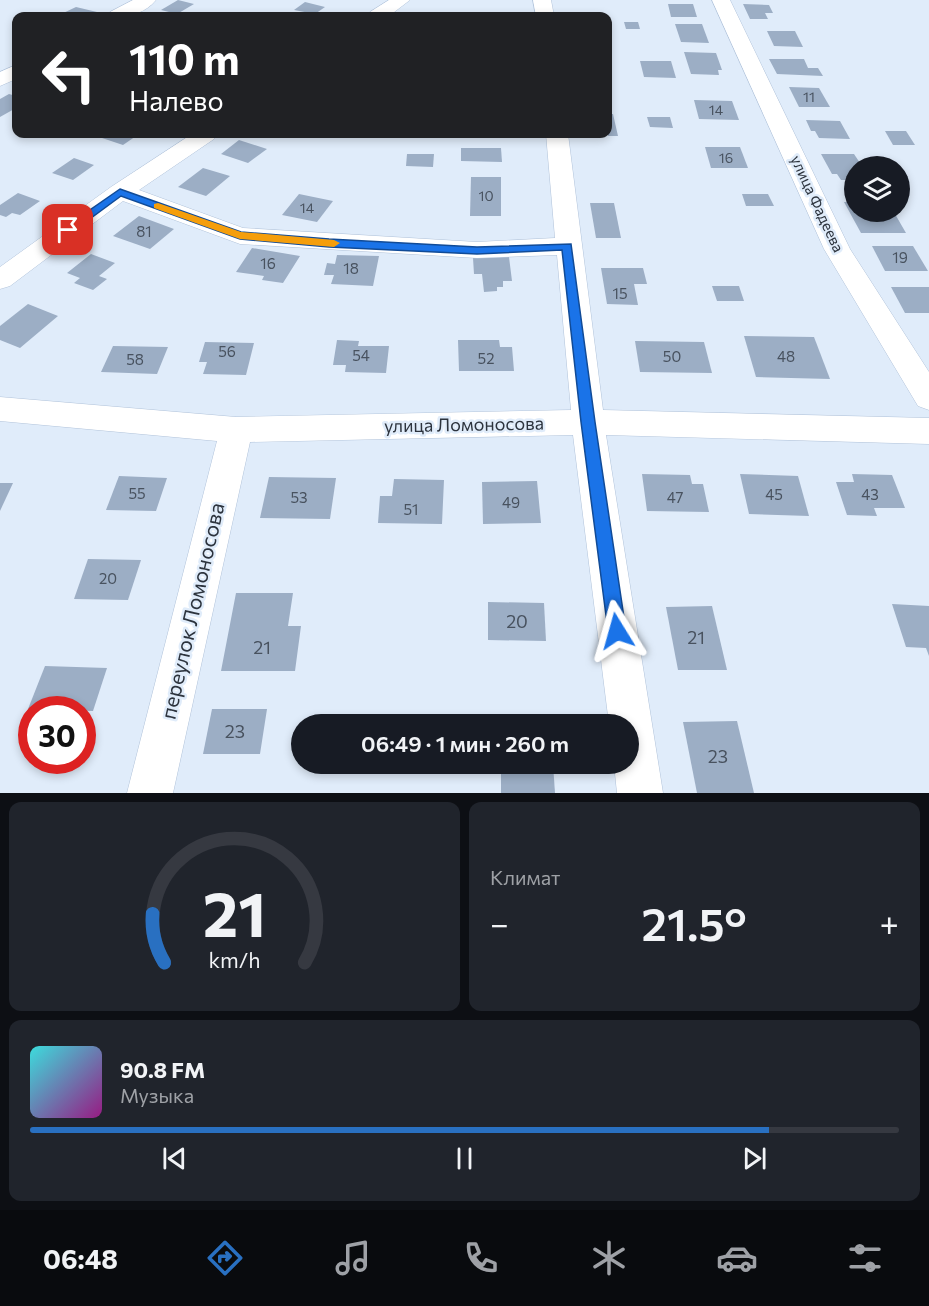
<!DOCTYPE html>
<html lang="ru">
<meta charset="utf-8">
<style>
:root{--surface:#171b24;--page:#20242c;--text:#f1f3f6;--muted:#9ea1a6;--line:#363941;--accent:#2970c1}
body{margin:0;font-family:Commissioner,sans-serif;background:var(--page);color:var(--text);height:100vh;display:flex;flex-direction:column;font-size:22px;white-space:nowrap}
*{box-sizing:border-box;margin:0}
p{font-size:20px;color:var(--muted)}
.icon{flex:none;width:33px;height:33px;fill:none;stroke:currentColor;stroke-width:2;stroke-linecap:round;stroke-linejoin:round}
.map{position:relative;height:793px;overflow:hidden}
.side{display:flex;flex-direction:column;gap:9px;padding:9px;background:#0d0f14;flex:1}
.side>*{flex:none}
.banner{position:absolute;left:12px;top:12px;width:600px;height:126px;border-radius:12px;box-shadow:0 3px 9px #0003;background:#202124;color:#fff;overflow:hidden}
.fabs{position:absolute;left:844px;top:156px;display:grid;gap:12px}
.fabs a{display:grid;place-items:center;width:66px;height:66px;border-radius:50%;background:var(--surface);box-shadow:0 3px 9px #0003;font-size:30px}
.speed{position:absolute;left:18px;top:696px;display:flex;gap:12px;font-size:30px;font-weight:700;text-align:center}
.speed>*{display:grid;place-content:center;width:78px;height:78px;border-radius:50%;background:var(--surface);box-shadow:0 3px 9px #0003;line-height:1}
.speed .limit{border:9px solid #d22;background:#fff;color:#111}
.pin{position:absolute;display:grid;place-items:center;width:51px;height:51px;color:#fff;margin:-26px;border-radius:12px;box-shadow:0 3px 9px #0006}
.me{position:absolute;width:66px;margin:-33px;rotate:352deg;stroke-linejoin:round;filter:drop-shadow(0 0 4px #0008)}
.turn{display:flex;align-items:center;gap:21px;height:126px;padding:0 18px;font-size:27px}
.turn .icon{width:78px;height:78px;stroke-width:2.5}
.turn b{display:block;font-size:42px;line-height:51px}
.big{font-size:45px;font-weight:600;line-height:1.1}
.side .tile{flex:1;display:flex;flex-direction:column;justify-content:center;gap:9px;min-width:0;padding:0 21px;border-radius:12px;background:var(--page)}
.side .dial{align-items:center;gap:0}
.dial svg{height:156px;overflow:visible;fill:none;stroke:var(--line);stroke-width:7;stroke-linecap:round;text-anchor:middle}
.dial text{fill:var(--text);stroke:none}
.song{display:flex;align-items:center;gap:18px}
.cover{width:72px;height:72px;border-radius:9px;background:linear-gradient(135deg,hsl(180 70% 55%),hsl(310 70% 35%))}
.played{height:6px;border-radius:3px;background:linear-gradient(90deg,var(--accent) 85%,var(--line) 85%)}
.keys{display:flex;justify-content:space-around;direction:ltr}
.heat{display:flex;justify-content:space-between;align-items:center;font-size:33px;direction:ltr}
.side .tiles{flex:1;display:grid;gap:9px;grid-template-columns:1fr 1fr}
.tile:last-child{grid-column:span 2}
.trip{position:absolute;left:291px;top:714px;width:348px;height:60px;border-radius:30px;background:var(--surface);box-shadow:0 3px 9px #0003;font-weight:600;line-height:60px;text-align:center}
.tabs{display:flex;height:96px;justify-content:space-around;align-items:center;background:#090b0e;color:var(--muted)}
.tabs .icon{width:42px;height:42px}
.tabs .current{color:var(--accent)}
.tabs b{font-size:27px;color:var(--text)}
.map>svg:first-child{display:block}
.building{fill:#9caec5}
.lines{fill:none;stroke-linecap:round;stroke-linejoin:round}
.street-casing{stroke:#b1c3da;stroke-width:1}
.street{fill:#fff;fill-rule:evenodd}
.route{fill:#1a73e8;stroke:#114b97;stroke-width:1.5}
.slow{fill:#f59e0b}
.labels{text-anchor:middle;stroke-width:5;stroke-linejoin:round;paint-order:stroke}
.far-number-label{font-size:14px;fill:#48525f}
.far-street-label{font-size:15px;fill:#2c333d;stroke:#e0ecfa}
.number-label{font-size:15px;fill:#48525f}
.street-label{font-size:18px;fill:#2c333d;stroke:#e0ecfa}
.near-number-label{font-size:18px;fill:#48525f}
.near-street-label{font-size:21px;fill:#2c333d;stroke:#e0ecfa}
</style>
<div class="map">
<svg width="929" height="793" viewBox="0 0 929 793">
<rect width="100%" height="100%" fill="#e0ecfa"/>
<g class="building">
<polygon points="178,0 194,4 177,14 161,10"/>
<polygon points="305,2 325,7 315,14 294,10"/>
<polygon points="668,4 693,4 697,17 671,17"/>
<polygon points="743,4 769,5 773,13 765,13 768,19 750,19"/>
<polygon points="76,7 97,12 89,16 57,16"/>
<polygon points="624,22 638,22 640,29 626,29"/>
<polygon points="675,24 702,24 709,43 681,42"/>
<polygon points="767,31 795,31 803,47 774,46"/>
<polygon points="684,52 716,53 722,70 718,70 719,75 691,74"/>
<polygon points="769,59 804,59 808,68 818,68 823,76 777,74"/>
<polygon points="640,61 671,61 676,78 644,77"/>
<polygon points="789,87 819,88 830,107 799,107"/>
<polygon points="9,94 16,96 16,108 0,117 0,99"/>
<polygon points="694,100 732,101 739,120 699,119"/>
<polygon points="608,114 613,114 618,136 608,136"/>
<polygon points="647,117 670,117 673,128 650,127"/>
<polygon points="806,120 840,121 850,139 819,138 815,131 811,131"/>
<polygon points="885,131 906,131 915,145 893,145"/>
<polygon points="109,134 139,134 123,145 102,138"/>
<polygon points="239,140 267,149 248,163 221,154"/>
<polygon points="705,147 740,147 748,168 711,168"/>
<polygon points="461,148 501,148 502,162 461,161"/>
<polygon points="407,154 434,154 433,167 406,166"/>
<polygon points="821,154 854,154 862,166 855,166 855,180 841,180 837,174 832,174"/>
<polygon points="74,158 94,165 73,180 52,173"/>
<polygon points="203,168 230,176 206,196 178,187"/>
<polygon points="471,177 501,177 501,216 470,216"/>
<polygon points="18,193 40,201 20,215 12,213 6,217 0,215 0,205"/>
<polygon points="299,194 333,201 317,222 282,215"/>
<polygon points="742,194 768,194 774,206 746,206"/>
<polygon points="844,202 855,202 855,212 884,212 885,214 895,214 906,233 861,233"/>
<polygon points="590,203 614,203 621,238 596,238"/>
<polygon points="139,216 174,229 150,249 113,236"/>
<polygon points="872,246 913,246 928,271 885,271"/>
<polygon points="252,248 300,256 283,283 262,280 264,276 236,272"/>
<polygon points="91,254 115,263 99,276 107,279 93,290 74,283 80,278 67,273"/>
<polygon points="337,255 379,256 373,286 331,284 334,275 324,275 327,263 335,264"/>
<polygon points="509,257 512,281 503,281 503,287 497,287 497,291 484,292 482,274 474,274 473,258"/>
<polygon points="601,268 643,268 647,284 634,284 638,305 607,304"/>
<polygon points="712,286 739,286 744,301 717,301"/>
<polygon points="891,287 929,287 929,313 905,313"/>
<polygon points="28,304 58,316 20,348 0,340 0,326"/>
<polygon points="744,336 814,337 830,379 756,377"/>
<polygon points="337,340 359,341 358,346 389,346 386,373 345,372 346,365 333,365"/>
<polygon points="458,340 499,340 500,347 512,347 514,371 459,371"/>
<polygon points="635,341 704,342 712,373 640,372"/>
<polygon points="205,342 254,343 246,375 203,374 207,362 199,362"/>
<polygon points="113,346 168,347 157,374 101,372"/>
<polygon points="642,474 690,475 692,484 703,484 709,512 647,511"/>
<polygon points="740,474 798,476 809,516 749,514"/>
<polygon points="852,474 892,475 905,508 874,508 877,516 847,515 836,482 854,482"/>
<polygon points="119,476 167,478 156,511 106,510"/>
<polygon points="269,477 336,478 330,519 260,518"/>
<polygon points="394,479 444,480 442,524 378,523 380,496 392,496"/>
<polygon points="537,481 541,523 483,524 482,482"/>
<polygon points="0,483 13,483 0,511"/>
<polygon points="88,559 141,560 128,600 74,599"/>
<polygon points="236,593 293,593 288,626 301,626 295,671 221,671"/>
<polygon points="488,602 544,603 546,641 488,640"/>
<polygon points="892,604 929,606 929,656 926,648 906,647"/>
<polygon points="712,606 727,670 678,670 666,607"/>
<polygon points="45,666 107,668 93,711 28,709"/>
<polygon points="212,709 267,709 260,754 203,754"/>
<polygon points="500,716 550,717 551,724 500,724"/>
<polygon points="737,721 754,793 697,793 683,722"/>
<polygon points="501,764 553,764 555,793 501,793"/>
</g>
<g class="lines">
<g class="street-casing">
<g id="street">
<path d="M133,0H156C145,14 125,18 108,16L110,12Z"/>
<polygon points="389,0 410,0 389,16 368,16 370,12"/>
<polygon points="533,0 551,0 554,16 536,16"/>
<polygon points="712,0 730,0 850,249 929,372 929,410 918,406 824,249"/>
<polygon points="16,65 16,79 0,86 0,72"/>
<polygon points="192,134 217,134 214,139 139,190 243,228 477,242 555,238 546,134 568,134 603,410 929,418 929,444 606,435 663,793 617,793 614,764 628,764 628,724 609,724 573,435 250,442 173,793 127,793 217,441 0,421 0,397 236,417 571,410 557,255 477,258 240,244 123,201 10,286 0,289 0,267 111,187"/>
</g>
</g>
<use href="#street" class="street"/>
</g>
<polygon class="route" points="120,189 241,232 329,239 477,247 571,244 595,422 626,631 623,636 617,639 611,636 608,631 581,422 562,250 477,254 329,247 240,239 121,196 72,232 64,232 64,228"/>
<polygon class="slow" points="158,203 241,232 334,240 340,243 334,247 240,239 154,208 154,204"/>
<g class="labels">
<g class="far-number-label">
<text x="809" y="102">11</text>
<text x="716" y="115">14</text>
<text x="726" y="163">16</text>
<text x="486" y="201">10</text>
<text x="307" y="213">14</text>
</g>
<g class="far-street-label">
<text transform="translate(817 204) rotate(65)" y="5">улица Фадеева</text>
</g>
<g class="number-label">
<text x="144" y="237">81</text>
<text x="900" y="263">19</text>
<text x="268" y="269">16</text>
<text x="351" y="274">18</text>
<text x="620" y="299">15</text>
<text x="227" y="357">56</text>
<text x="361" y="361">54</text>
<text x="672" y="362">50</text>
<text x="786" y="362">48</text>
<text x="486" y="364">52</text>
<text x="135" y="365">58</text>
<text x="137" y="499">55</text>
<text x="774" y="500">45</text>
<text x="870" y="500">43</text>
<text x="299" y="503">53</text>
<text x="675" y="503">47</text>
<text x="511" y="508">49</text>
<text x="411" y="515">51</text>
<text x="108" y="584">20</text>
</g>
<g class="street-label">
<text transform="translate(464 425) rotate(-1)" y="6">улица Ломоносова</text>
</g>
<g class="near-number-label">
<text x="517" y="628">20</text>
<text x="696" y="644">21</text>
<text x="262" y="654">21</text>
<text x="235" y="738">23</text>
<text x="718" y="763">23</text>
</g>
<g class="near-street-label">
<text transform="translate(193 611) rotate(-77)" y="7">переулок Ломоносова</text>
</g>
</g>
</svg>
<div class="fabs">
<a><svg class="icon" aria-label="layers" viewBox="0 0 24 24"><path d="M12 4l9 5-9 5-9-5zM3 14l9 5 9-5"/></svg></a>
</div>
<div class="speed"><div class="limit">30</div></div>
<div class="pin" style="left:68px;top:230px;background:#d93025"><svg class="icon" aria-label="arrive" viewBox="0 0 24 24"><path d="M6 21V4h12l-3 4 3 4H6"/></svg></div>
<svg class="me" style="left:617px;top:631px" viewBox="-20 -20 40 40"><path d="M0-17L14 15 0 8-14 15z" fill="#1a73e8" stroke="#fff" stroke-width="4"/></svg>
<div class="trip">06:49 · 1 мин · 260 m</div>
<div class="banner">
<div class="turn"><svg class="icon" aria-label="left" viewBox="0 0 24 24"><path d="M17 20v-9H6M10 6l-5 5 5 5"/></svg><div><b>110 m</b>Налево</div></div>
</div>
</div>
<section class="side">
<div class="tiles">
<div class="tile dial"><svg viewBox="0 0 100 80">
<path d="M14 69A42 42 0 1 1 86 69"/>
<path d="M14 69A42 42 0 0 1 8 44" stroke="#2970c1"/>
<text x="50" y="56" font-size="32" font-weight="700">21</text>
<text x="50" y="72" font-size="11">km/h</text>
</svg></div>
<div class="tile"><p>Климат</p>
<div class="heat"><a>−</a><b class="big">21.5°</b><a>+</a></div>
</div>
<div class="tile">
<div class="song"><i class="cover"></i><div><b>90.8 FM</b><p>Музыка</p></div></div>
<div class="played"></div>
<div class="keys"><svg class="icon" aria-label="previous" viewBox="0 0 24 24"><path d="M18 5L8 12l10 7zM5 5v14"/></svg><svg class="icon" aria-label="pause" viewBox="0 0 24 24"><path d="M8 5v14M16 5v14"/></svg><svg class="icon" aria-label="next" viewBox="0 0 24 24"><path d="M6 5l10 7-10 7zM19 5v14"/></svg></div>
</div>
</div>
</section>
<nav class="tabs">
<b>06:48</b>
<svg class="icon current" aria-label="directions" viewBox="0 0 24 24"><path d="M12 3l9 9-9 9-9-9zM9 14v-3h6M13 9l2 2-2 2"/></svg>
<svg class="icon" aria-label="music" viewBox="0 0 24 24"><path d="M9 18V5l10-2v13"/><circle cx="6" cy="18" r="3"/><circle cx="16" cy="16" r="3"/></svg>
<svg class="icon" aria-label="phone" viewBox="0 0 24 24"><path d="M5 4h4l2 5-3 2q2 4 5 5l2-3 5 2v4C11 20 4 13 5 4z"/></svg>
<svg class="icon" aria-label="climate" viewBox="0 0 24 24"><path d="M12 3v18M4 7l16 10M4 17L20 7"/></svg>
<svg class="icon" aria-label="car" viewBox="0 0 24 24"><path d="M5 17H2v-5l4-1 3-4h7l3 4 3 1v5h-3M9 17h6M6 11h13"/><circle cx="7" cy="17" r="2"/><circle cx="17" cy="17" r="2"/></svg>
<svg class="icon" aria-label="filters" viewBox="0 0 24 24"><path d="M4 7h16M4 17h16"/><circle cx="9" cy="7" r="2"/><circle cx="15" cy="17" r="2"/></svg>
</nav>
